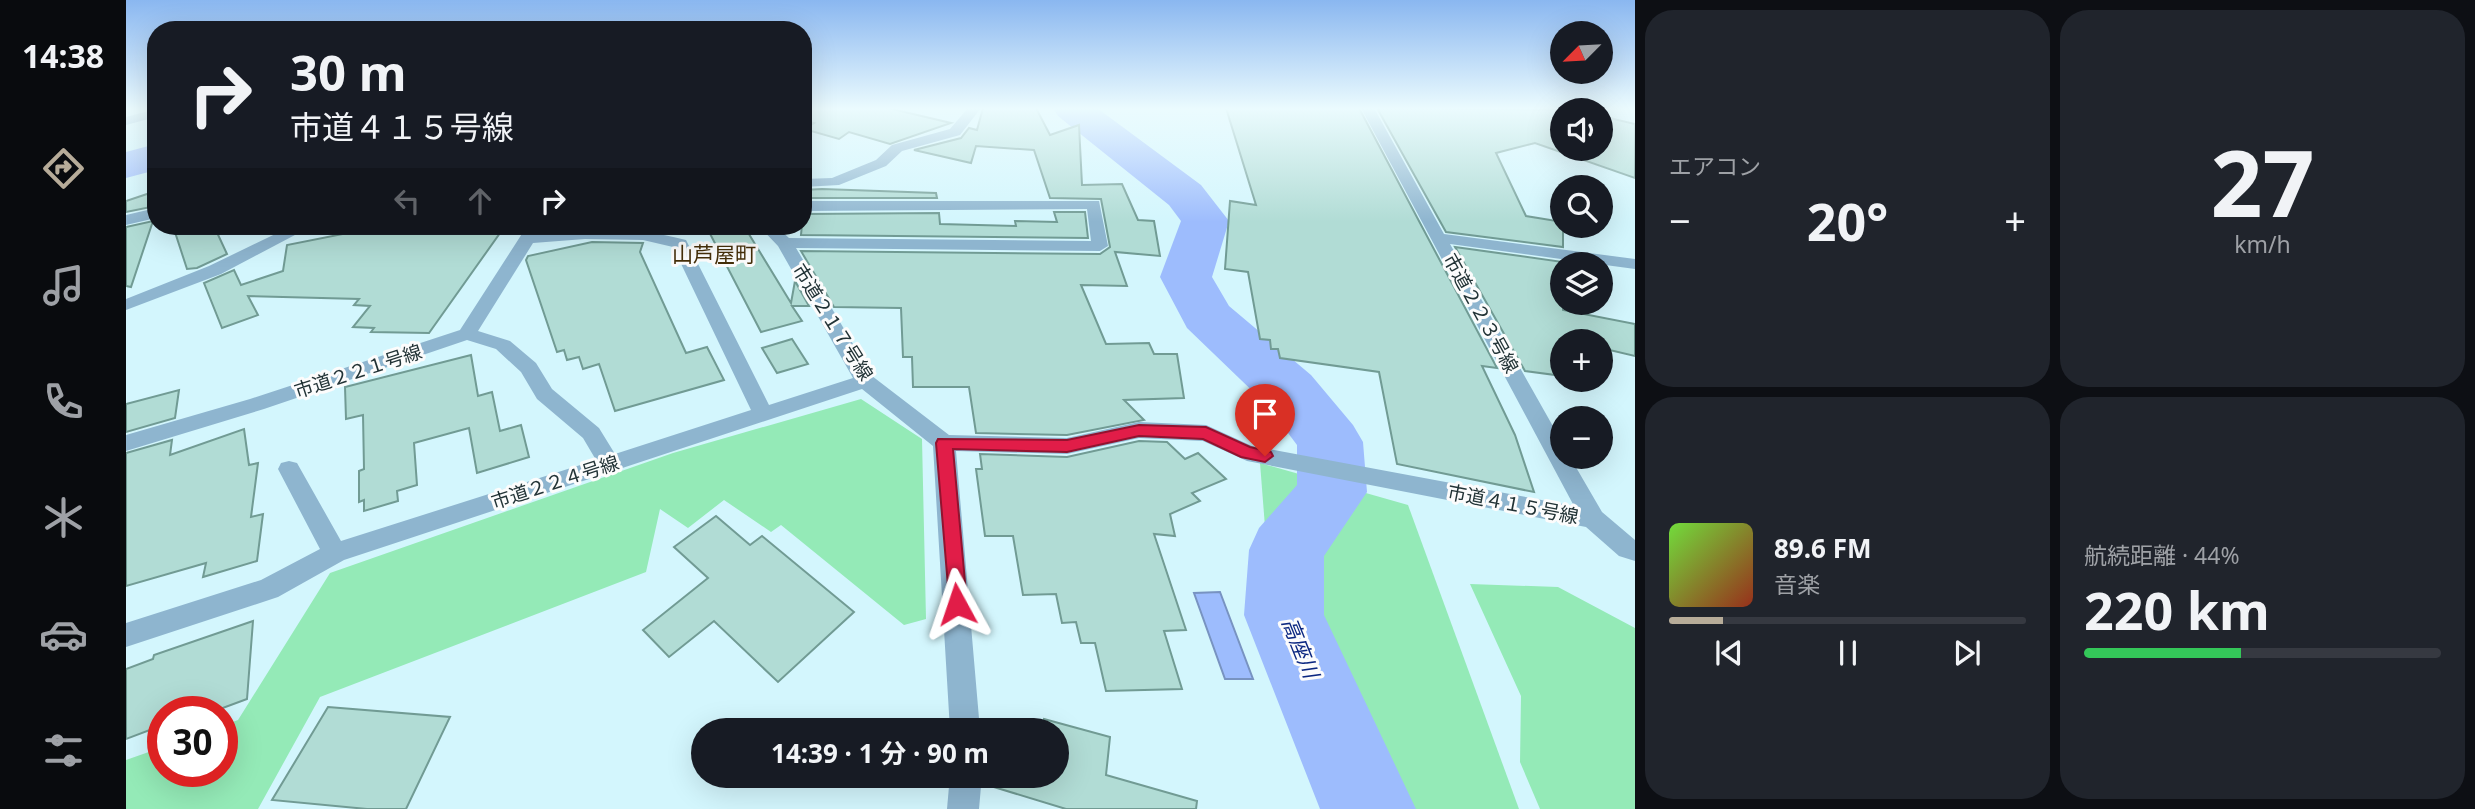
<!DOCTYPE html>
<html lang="ja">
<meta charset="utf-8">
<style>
:root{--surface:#171b24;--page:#20242c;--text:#f1f3f6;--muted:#9ea1a6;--line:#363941;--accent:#b7ac99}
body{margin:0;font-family:"Noto Sans","Noto Sans JP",sans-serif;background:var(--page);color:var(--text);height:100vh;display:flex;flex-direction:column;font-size:26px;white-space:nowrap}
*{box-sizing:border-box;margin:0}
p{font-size:23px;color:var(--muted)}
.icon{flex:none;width:38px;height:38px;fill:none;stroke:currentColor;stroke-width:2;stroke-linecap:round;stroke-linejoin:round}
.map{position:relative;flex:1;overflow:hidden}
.sheet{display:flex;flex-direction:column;gap:10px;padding:10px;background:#0d0f14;width:840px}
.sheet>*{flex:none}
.banner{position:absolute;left:21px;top:21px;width:665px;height:214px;border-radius:28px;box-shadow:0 7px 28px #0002;background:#171b24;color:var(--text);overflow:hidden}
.needle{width:46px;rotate:246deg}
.tools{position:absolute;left:1424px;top:21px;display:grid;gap:14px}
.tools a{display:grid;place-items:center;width:63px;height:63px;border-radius:50%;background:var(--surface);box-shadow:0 7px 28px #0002;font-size:35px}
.speed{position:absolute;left:21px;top:696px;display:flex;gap:14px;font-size:35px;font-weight:700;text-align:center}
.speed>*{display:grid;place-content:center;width:91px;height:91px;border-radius:50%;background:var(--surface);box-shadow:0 7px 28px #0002;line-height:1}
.speed .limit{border:10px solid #d22;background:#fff;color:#111}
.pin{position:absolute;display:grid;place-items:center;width:60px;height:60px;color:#fff;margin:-72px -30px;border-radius:50% 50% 50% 0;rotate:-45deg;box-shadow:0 0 7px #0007}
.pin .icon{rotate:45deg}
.me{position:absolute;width:77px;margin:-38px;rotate:355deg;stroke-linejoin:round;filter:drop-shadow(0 0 5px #0008)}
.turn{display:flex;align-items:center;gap:24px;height:147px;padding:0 28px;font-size:32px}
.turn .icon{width:91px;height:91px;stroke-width:2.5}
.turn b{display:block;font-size:49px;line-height:60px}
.lanes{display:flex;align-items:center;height:66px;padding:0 28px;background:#0003;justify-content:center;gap:35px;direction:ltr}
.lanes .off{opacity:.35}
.big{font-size:52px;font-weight:700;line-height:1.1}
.sheet .tile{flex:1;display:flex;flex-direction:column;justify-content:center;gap:10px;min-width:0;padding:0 24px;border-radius:28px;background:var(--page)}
.sheet .dial{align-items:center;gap:0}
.dial b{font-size:91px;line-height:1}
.song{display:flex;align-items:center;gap:21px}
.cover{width:84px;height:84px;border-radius:10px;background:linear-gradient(135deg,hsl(100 70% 55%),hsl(10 70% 35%))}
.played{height:7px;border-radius:4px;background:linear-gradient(90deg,var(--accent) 15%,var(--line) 15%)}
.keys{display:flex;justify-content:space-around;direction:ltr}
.heat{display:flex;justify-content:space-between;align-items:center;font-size:38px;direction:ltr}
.charge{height:10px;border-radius:5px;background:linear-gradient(90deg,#34c759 44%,var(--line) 0)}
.sheet .tiles{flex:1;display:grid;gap:10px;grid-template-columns:repeat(2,1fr)}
.trip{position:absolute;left:565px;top:718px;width:378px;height:70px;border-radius:35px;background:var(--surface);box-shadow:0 7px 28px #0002;font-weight:700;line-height:70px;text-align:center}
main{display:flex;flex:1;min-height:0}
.dock{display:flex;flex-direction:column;width:126px;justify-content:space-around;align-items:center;background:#090b0e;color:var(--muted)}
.dock .icon{width:49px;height:49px}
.dock .selected{color:var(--accent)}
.dock b{font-size:32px;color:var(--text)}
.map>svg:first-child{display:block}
.green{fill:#94eab7}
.water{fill:#9dbcfd;stroke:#7893c1;stroke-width:2}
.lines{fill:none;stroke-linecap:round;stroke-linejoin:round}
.river{fill:#9dbcfd;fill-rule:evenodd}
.building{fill:#b1dcd5;stroke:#719b94;stroke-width:2}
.minor{fill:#8eb5cf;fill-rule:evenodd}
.route{fill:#e11d48;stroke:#92132f;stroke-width:2}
.labels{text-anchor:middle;stroke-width:6;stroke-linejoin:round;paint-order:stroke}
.street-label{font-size:19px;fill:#223336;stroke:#fcfcfc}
.neighbourhood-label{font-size:21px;fill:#452f09;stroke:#fcfcfc}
.water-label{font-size:21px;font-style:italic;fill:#0b2781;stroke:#fcfcfc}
</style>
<main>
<nav class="dock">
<b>14:38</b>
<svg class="icon selected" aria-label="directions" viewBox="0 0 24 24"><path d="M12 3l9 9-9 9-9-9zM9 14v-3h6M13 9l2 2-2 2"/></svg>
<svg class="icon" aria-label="music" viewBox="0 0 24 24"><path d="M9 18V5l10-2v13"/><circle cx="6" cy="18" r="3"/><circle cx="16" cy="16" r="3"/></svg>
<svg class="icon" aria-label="phone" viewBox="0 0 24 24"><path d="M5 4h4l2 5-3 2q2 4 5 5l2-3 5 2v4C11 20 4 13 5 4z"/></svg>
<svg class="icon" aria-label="climate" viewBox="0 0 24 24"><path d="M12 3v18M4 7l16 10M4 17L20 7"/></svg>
<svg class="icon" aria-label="car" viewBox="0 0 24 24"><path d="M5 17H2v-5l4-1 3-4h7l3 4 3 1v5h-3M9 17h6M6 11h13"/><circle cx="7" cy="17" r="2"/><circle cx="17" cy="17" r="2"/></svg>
<svg class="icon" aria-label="filters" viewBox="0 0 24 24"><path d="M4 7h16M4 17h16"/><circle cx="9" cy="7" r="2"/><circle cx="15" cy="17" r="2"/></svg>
</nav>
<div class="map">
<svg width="1509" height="809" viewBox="0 0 1509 809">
<rect width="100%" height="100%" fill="#d3f6fd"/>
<g class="green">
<polygon points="735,399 796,439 800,619 778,625 655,525 645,532 598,500 562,528 534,509 520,572 194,697 132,809 0,809 0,760 37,747 37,772 96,772 96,726 112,720 204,573 547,453"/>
<polygon points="1134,463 1282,505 1393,809 1200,809 1143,578"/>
<polygon points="1344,584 1432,587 1509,628 1509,809 1414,809 1394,762 1395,696"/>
</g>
<polygon class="water" points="1094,592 1127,679 1099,679 1068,593"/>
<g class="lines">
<g class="river">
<polygon points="927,108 971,108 1075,185 1103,221 1086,277 1103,306 1185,375 1227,425 1237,442 1241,492 1198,556 1198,615 1290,809 1194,809 1118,615 1123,550 1133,528 1171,485 1171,445 1141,405 1061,328 1034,277 1055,221 1043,205 932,116"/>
<polygon points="30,144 30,170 0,178 0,152"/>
</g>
</g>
<g class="building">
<polygon points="677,108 762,108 825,123 764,144 723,132 713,139 678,129 688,123 677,120"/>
<polygon points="857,108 910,108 924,135 953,125 956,185 996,184 1012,220 1028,221 1034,256 989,252 1001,286 955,285 980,344 1023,343 1028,354 1051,354 1058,398 998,400 1018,420 941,435 850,433 843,387 787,387 786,357 777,357 775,308 708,307 675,251 974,254 984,247 975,199 924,198 908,150 850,146 845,163 788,150 835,138 843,128 851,130"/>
<polygon points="1100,108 1233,108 1371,368 1356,366 1389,435 1408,492 1271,464 1253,372 1154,358 1152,349 1145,349 1144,340 1134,339 1122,272 1099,269 1104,201 1130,205"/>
<polygon points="1251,108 1448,110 1437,110 1437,149 1475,149 1475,116 1509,124 1509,178 1409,143 1370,153 1400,216 1437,222 1437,247 1320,232"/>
<polygon points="696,189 810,193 811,198 677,198 677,190"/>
<polygon points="30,191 30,206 0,212 0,201"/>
<polygon points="928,212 959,212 962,238 675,235 677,214 813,213 814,224 890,226 889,221 931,222"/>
<polygon points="27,221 5,287 0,286 0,227"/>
<polygon points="47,226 88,226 101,254 71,268 61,269"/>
<polygon points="257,226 379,226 303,333 245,332 248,328 227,327 244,306 228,305 233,299 122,296 132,315 96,328 78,283 108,270 115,285 157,271 161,245"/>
<polygon points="580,226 618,226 665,303 669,281 683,306 666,306 676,321 635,332"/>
<polygon points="466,242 517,243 514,252 560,353 581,347 598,380 489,411 473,364 457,369 453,357 441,360 438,350 431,352 400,260 402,256"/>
<polygon points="1329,247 1437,262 1437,310 1509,324 1509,356 1475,348 1475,341 1437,340 1437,376 1399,371"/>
<polygon points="666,339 682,364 651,373 636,348"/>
<polygon points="345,355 352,396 366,392 374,431 395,425 403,457 351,473 343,428 288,443 291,485 271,491 272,501 238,511 238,500 233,502 233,471 238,469 237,415 220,419 219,387"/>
<polygon points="53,390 49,418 0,432 0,404"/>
<polygon points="118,429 123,465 132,463 125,517 137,514 131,561 77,577 80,563 0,586 0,453 46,440 44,455"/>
<polygon points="1013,441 1041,442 1059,459 1072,453 1100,479 1066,493 1074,501 1044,514 1049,536 1028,534 1060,630 1038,631 1056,689 980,691 969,643 955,643 950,622 936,623 930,594 897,595 887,536 859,536 850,469 856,469 854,454 941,457"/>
<polygon points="590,516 624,545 636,536 728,612 652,682 588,621 543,657 517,630 582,578 548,547"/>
<polygon points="127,621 121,699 86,712 37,712 37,725 0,739 0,669 27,659 28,655"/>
<polygon points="202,707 324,717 280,809 241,809 146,800"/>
<polygon points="918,719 984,737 980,775 1071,801 1070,809 940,809 858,784 859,775 931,775 931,730 916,730"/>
</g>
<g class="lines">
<g class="minor">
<polygon points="842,108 855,108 834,135 776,151 760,166 713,185 677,187 677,179 706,178 750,160 766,145 824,129"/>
<path d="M1235,108H1248L1318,234L1509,259V269L1324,244L1437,444V457H1444L1476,512L1509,540V561L1493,556L1460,527L1121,461L1077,441L1013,438L941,454L830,451L854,730H824L807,446L736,389L218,560L152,597L0,647V623L135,580L194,549L152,469L155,463L163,461L171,463L215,541L470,460L457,438L411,399L395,372L370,349L341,340L138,409L0,451V435L124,399L334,330L401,226H417L413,232C464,230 511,226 560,240L643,405L727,378L652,246L633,226H650L663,238L965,241L961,209L677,211V201H973L982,246L974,251L670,248L746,376L823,435L941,438L1013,422L1080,425L1126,446L1448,506ZM459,239L517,240L547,247L625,410L489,454L473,428L426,389L410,363L384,341L352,331L407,243Z"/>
<polygon points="30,109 30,117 0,125 0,117"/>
<polygon points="30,208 30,218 0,225 0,215"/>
<polygon points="166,226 186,226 95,274 0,310 0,299 83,266"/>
<polygon points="824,775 856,775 853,809 821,809"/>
</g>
</g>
<linearGradient id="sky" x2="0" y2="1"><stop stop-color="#8ab7f0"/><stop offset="0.49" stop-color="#ebfbfe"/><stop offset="1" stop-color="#ebfbfe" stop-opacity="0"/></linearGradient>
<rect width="1509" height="222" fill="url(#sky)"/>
<polygon class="route" points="1013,425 1080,427 1124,447 1145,452 1147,456 1139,462 1115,457 1077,439 1035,437 1013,436 941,452 827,449 841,604 838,610 831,612 824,610 810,443 812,439 941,440"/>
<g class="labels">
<g class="street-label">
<text transform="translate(1355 313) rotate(61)" y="7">市道２２３号線</text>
<text transform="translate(707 322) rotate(58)" y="7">市道２１７号線</text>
<text transform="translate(232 371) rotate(-18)" y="7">市道２２１号線</text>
<text transform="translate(429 482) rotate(-18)" y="7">市道２２４号線</text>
<text transform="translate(1387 504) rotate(11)" y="7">市道４１５号線</text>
</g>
<g class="neighbourhood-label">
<text x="588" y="262">山芦屋町</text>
</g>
<g class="water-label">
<text transform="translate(1174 648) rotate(68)" y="7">高座川</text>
</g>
</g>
</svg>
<div class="tools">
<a><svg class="needle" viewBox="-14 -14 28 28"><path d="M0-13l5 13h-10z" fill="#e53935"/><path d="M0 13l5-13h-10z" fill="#9ea1a6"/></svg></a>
<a><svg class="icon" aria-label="sound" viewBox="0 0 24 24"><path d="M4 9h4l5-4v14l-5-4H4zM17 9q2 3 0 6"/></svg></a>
<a><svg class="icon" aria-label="search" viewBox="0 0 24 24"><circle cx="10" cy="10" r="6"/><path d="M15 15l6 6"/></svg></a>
<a><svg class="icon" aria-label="layers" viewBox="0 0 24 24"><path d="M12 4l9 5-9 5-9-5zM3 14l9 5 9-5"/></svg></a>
<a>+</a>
<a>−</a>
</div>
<div class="speed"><div class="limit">30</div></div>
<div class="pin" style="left:1139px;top:456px;background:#d93025"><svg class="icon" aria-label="arrive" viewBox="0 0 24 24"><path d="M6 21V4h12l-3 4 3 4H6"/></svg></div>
<svg class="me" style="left:831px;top:604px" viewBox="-20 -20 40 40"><path d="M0-17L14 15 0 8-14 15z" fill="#e11d48" stroke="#fff" stroke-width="4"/></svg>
<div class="trip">14:39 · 1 分 · 90 m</div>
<div class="banner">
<div class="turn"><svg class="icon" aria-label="right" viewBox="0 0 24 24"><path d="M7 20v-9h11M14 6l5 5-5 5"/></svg><div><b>30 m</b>市道４１５号線</div></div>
<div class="lanes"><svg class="icon off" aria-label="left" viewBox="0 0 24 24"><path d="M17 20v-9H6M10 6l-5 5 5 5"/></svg><svg class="icon off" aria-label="ahead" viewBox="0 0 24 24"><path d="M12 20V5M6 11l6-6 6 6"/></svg><svg class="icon" aria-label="right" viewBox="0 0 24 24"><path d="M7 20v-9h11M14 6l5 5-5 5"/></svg></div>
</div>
</div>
<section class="sheet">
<div class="tiles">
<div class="tile"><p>エアコン</p>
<div class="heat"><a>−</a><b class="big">20°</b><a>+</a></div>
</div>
<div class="tile dial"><b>27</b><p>km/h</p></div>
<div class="tile">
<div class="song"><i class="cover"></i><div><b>89.6 FM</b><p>音楽</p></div></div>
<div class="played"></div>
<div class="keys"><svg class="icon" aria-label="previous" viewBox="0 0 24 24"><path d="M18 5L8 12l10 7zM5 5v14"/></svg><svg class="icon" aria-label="pause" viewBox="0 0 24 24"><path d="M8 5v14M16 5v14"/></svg><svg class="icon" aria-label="next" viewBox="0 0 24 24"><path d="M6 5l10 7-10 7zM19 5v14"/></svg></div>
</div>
<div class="tile"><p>航続距離 · 44%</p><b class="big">220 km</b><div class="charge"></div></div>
</div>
</section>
</main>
